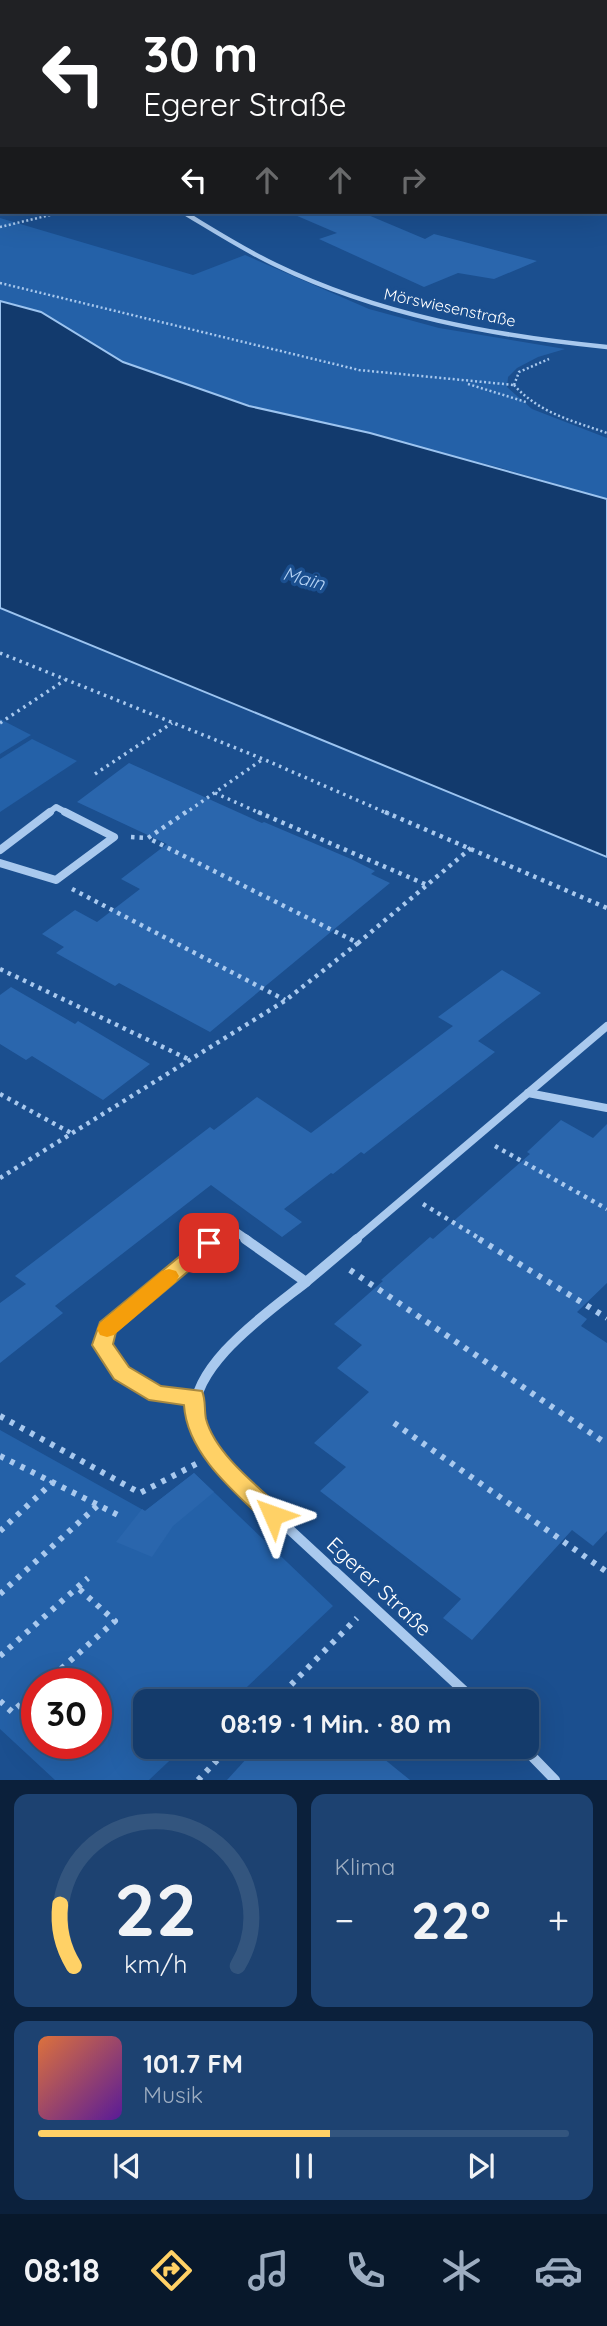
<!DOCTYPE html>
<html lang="de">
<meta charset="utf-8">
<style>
:root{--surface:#143b6b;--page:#1d4271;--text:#f1f3f6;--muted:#9dadc1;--line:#33557e;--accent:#ffd166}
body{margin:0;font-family:Quicksand,sans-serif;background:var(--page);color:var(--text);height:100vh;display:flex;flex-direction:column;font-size:26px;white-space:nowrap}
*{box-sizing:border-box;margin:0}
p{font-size:23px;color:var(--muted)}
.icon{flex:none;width:38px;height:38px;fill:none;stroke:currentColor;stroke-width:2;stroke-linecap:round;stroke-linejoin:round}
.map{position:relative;height:1780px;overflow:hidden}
.panel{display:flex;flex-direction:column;gap:14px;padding:14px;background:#0b203b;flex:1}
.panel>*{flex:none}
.top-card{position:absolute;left:0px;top:0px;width:607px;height:214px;box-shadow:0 7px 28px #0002,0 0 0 2px var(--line);background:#202124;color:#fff;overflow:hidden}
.speed{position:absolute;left:21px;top:1668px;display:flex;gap:14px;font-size:35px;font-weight:700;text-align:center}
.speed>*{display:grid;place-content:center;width:91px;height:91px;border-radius:50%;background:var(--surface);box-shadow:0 7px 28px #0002,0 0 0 2px var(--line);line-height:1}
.speed .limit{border:10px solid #d22;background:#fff;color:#111}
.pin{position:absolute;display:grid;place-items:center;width:60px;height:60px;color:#fff;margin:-30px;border-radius:14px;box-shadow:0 4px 10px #0006}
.me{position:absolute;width:77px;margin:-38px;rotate:313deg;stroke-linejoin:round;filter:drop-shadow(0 0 5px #0008)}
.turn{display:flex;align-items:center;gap:24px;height:147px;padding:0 28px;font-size:32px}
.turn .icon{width:91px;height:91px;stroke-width:2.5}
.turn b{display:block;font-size:49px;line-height:60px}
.lanes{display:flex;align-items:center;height:66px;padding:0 28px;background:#0003;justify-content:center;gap:35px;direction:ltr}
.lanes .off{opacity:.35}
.big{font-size:52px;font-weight:800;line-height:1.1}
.panel .tile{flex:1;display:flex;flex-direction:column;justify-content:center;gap:10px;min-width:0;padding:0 24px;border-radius:14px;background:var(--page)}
.panel .dial{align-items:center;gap:0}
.dial svg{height:182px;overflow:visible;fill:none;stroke:var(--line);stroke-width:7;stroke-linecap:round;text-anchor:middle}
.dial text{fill:var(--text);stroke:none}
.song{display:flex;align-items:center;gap:21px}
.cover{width:84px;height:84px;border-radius:10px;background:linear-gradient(135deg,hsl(20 70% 55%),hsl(270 70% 35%))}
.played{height:7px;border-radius:4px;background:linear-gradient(90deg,var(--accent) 55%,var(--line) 55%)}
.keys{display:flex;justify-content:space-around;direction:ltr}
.heat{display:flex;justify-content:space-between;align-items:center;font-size:38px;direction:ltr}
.panel .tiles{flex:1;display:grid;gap:14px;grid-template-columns:1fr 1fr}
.tile:last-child{grid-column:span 2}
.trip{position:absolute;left:133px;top:1689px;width:406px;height:70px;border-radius:14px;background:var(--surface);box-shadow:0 7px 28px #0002,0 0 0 2px var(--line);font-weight:800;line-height:70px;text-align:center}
.tab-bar{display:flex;height:112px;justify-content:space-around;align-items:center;background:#08182b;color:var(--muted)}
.tab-bar .icon{width:49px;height:49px}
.tab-bar .active{color:var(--accent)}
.tab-bar b{font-size:32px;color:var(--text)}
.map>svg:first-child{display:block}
.green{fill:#2461a8;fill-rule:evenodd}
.water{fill:#123a6d;stroke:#9cc4f0;stroke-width:2}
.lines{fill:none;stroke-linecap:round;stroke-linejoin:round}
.river{fill:#123a6d;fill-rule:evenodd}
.building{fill:#2a66ad}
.path-far3{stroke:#a9c9ee;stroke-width:2.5;stroke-dasharray:2 2.5;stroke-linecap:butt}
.path-far2{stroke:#a9c9ee;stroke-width:3.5;stroke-dasharray:2.5 4.5;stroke-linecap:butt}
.path-far1{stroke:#a9c9ee;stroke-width:4.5;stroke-dasharray:3.5 5;stroke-linecap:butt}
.path{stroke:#a9c9ee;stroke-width:6;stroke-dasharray:4.5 7;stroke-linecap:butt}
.minor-far4{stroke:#a9c9ee;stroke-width:3.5}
.minor-far3{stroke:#a9c9ee;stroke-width:4.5}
.minor-far2{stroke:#a9c9ee;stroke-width:6}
.minor-far1{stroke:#a9c9ee;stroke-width:8}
.minor{stroke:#a9c9ee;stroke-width:10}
.tertiary{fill:#a9c9ee;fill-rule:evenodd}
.trunk{fill:#f8faff;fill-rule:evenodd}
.route{fill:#ffd166;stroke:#a68842;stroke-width:2}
.slow{fill:#f59e0b}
.labels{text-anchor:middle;stroke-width:7;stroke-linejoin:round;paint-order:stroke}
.far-street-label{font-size:16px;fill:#fff;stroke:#1b4f8f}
.water-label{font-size:19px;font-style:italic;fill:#b5d3f5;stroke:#1b4f8f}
.near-street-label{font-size:21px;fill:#fff;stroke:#1b4f8f}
</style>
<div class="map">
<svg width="607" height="1780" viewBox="0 0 607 1780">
<rect width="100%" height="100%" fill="#1b4f8f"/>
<g class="green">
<polygon points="0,218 193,275 245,255 369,309 439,328 565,349 538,357 517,368 508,377 507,387 532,409 607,438 607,499 498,467 249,406 123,362 41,312 0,301"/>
<polygon points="0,719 31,735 0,754"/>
<polygon points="32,739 77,761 0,812 0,759"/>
<path d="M0,1430L145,1511L194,1473L333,1606L232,1701H145V1746L184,1747L149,1780H55L0,1729ZM37,1684H96V1743H37Z"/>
</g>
<polygon class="water" points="0,301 41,312 123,362 249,406 370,433 607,499 607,857 0,608"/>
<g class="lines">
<g class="river">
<polygon points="444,0 486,0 488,2 445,2"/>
<rect x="606" y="4" width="1" height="16"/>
</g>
</g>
<g class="building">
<polygon points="288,212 361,212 425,239 434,234 537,261 494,279 458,273 424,287 319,239 337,233"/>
<polygon points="129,763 262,823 264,822 351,859 375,871 371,874 390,883 210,1032 119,983 115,986 56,953 64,947 42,934 75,910 97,922 140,889 121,879 167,844 77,802"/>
<polygon points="502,970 541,993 478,1041 495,1052 364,1154 361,1152 333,1174 331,1173 284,1209 302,1222 282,1237 211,1185 55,1306 63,1313 0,1363 0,1303 26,1284 15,1276 210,1127 214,1130 257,1097 311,1133 453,1026 438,1017"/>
<polygon points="11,987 75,1024 78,1021 150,1064 103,1100 32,1056 26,1060 0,1044 0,995"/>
<polygon points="561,1120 593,1138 607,1124 607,1283 577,1312 587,1319 581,1326 607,1343 607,1531 593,1546 572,1530 472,1640 443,1618 461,1599 320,1491 346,1467 314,1443 369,1392 337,1368 362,1345 334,1324 383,1281 381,1280 430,1237 433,1239 530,1154 527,1152"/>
<polygon points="194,1473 214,1492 173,1526 152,1557 116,1542 142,1509 145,1511"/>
<polygon points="258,1746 368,1746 410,1780 227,1780"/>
</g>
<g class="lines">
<g class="path-far3">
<polyline points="0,227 63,212"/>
<polyline points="0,283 359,370 514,385"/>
<polyline points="468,384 526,402"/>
<path d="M514,385C539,413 573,421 607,433"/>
<polyline points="514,385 519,372 549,359"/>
</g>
<g class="path-far2">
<polyline points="0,653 263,759 389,814"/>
<polyline points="0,723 65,680"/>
<polyline points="95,774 172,723"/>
<polyline points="215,793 262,814"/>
<polyline points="184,814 263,759"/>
</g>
<g class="path-far1">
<polyline points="186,812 148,838 358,943 471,848"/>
<polyline points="258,812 427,885"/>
<polyline points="385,812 607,908"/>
<polyline points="131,837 148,838"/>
<polyline points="72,889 285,1000"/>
<polyline points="0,969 190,1060"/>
<polyline points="0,1094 71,1133"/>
<polyline points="495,1146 607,1209"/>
<polyline points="0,1178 286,1000 358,943"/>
<polyline points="423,1204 482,1240"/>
</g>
<g class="path">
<polyline points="479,1239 607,1318"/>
<polyline points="350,1270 607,1444"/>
<polyline points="0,1416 140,1493 198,1463"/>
<polyline points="394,1423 607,1572"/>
<polyline points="0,1456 122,1517"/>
<polyline points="0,1531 53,1482"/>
<polyline points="0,1594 98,1505"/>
<polyline points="0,1656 88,1578"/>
<polyline points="44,1684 115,1621 77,1587"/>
<polyline points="0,1701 12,1712 37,1690"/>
<polyline points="275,1701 357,1618"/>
<polyline points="198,1780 231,1746"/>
</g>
<polyline class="minor-far4" points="0,101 2,103"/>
<path class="minor-far3" d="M183,212C213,230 244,250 276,265C379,315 494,336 607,347"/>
<polyline class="minor-far2" points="47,814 56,807 69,814"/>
<g class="minor-far1">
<polyline points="0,850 50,812"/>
<polyline points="0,863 56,880 114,837 65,812"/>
<polyline points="528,1093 607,1108"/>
<polyline points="213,1240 229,1227 248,1240"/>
<polyline points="355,1240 607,1026"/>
</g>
<g class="minor">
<path d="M245,1239L306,1282C271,1310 184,1369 196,1421C201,1443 221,1462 235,1479L475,1701"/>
<polyline points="306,1282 357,1239"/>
<path d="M194,1397C147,1392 130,1383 102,1345L107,1328L215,1239"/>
<polyline points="522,1746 555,1780"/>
</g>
<g class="tertiary">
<polygon points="315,0 322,0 324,2 317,2"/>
<polygon points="606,24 607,24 607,29 606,28"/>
<rect x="606" y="103" width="1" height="4"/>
</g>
<g class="trunk">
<polygon points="468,0 480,0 481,2 470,2"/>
<polygon points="495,0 507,0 508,2 497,2"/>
<rect x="606" y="47" width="1" height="7"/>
<rect x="606" y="62" width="1" height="6"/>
</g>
</g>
<path class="route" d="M209,1236L216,1238L219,1243L216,1248L116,1332L113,1344L129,1367L161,1386L202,1391C206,1400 204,1409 206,1419C215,1453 256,1485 281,1508L284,1515L281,1522L273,1525L266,1522C233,1491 187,1453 184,1405L149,1400L114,1379L92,1345L100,1322L202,1238Z"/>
<polygon class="slow" points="169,1269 176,1271 179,1276 176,1282 114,1335 107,1337 100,1335 97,1329 100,1323 162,1271"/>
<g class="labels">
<g class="far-street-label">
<text transform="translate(450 307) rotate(12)" y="6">Mörswiesenstraße</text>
</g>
<g class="water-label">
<text transform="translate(304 578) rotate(16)" y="7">Main</text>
</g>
<g class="near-street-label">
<text transform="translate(379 1587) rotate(43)" y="7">Egerer Straße</text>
</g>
</g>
</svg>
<div class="speed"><div class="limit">30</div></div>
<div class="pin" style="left:209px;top:1243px;background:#d93025"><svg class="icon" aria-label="arrive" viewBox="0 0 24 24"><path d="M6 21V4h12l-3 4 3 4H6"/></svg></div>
<svg class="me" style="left:273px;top:1515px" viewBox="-20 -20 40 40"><path d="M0-17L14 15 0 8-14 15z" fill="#ffd166" stroke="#fff" stroke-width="4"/></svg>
<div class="trip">08:19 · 1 Min. · 80 m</div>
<div class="top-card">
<div class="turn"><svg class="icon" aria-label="left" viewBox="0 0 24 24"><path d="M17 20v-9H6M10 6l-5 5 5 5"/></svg><div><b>30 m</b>Egerer Straße</div></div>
<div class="lanes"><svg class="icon" aria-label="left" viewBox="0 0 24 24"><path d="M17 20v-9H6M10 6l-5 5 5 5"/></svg><svg class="icon off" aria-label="ahead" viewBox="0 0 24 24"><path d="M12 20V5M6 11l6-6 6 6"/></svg><svg class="icon off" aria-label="ahead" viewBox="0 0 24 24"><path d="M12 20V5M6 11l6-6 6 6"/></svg><svg class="icon off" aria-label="right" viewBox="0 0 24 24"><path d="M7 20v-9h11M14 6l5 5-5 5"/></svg></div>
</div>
</div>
<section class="panel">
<div class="tiles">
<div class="tile dial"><svg viewBox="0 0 100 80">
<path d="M14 69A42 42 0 1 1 86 69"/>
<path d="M14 69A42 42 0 0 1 8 42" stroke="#ffd166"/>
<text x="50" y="56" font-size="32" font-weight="700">22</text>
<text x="50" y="72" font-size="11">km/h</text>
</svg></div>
<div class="tile"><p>Klima</p>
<div class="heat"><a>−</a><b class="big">22°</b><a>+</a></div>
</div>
<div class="tile">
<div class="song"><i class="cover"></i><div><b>101.7 FM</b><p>Musik</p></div></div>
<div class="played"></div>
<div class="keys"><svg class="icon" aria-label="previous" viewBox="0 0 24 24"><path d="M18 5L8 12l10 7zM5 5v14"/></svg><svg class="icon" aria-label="pause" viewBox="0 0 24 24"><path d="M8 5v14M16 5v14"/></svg><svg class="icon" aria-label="next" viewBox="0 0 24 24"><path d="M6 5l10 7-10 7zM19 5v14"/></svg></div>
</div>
</div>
</section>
<nav class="tab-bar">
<b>08:18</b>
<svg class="icon active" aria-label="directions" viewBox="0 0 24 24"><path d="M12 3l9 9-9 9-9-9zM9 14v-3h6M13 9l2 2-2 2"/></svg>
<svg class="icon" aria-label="music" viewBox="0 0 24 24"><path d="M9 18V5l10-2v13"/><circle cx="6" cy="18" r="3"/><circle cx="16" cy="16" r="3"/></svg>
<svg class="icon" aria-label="phone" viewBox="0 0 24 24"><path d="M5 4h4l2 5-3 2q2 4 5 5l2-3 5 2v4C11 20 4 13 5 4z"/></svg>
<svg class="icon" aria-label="climate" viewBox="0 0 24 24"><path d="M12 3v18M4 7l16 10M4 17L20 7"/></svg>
<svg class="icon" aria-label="car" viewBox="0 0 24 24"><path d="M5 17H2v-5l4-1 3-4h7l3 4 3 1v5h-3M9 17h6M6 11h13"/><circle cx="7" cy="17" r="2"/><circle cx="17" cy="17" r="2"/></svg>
</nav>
